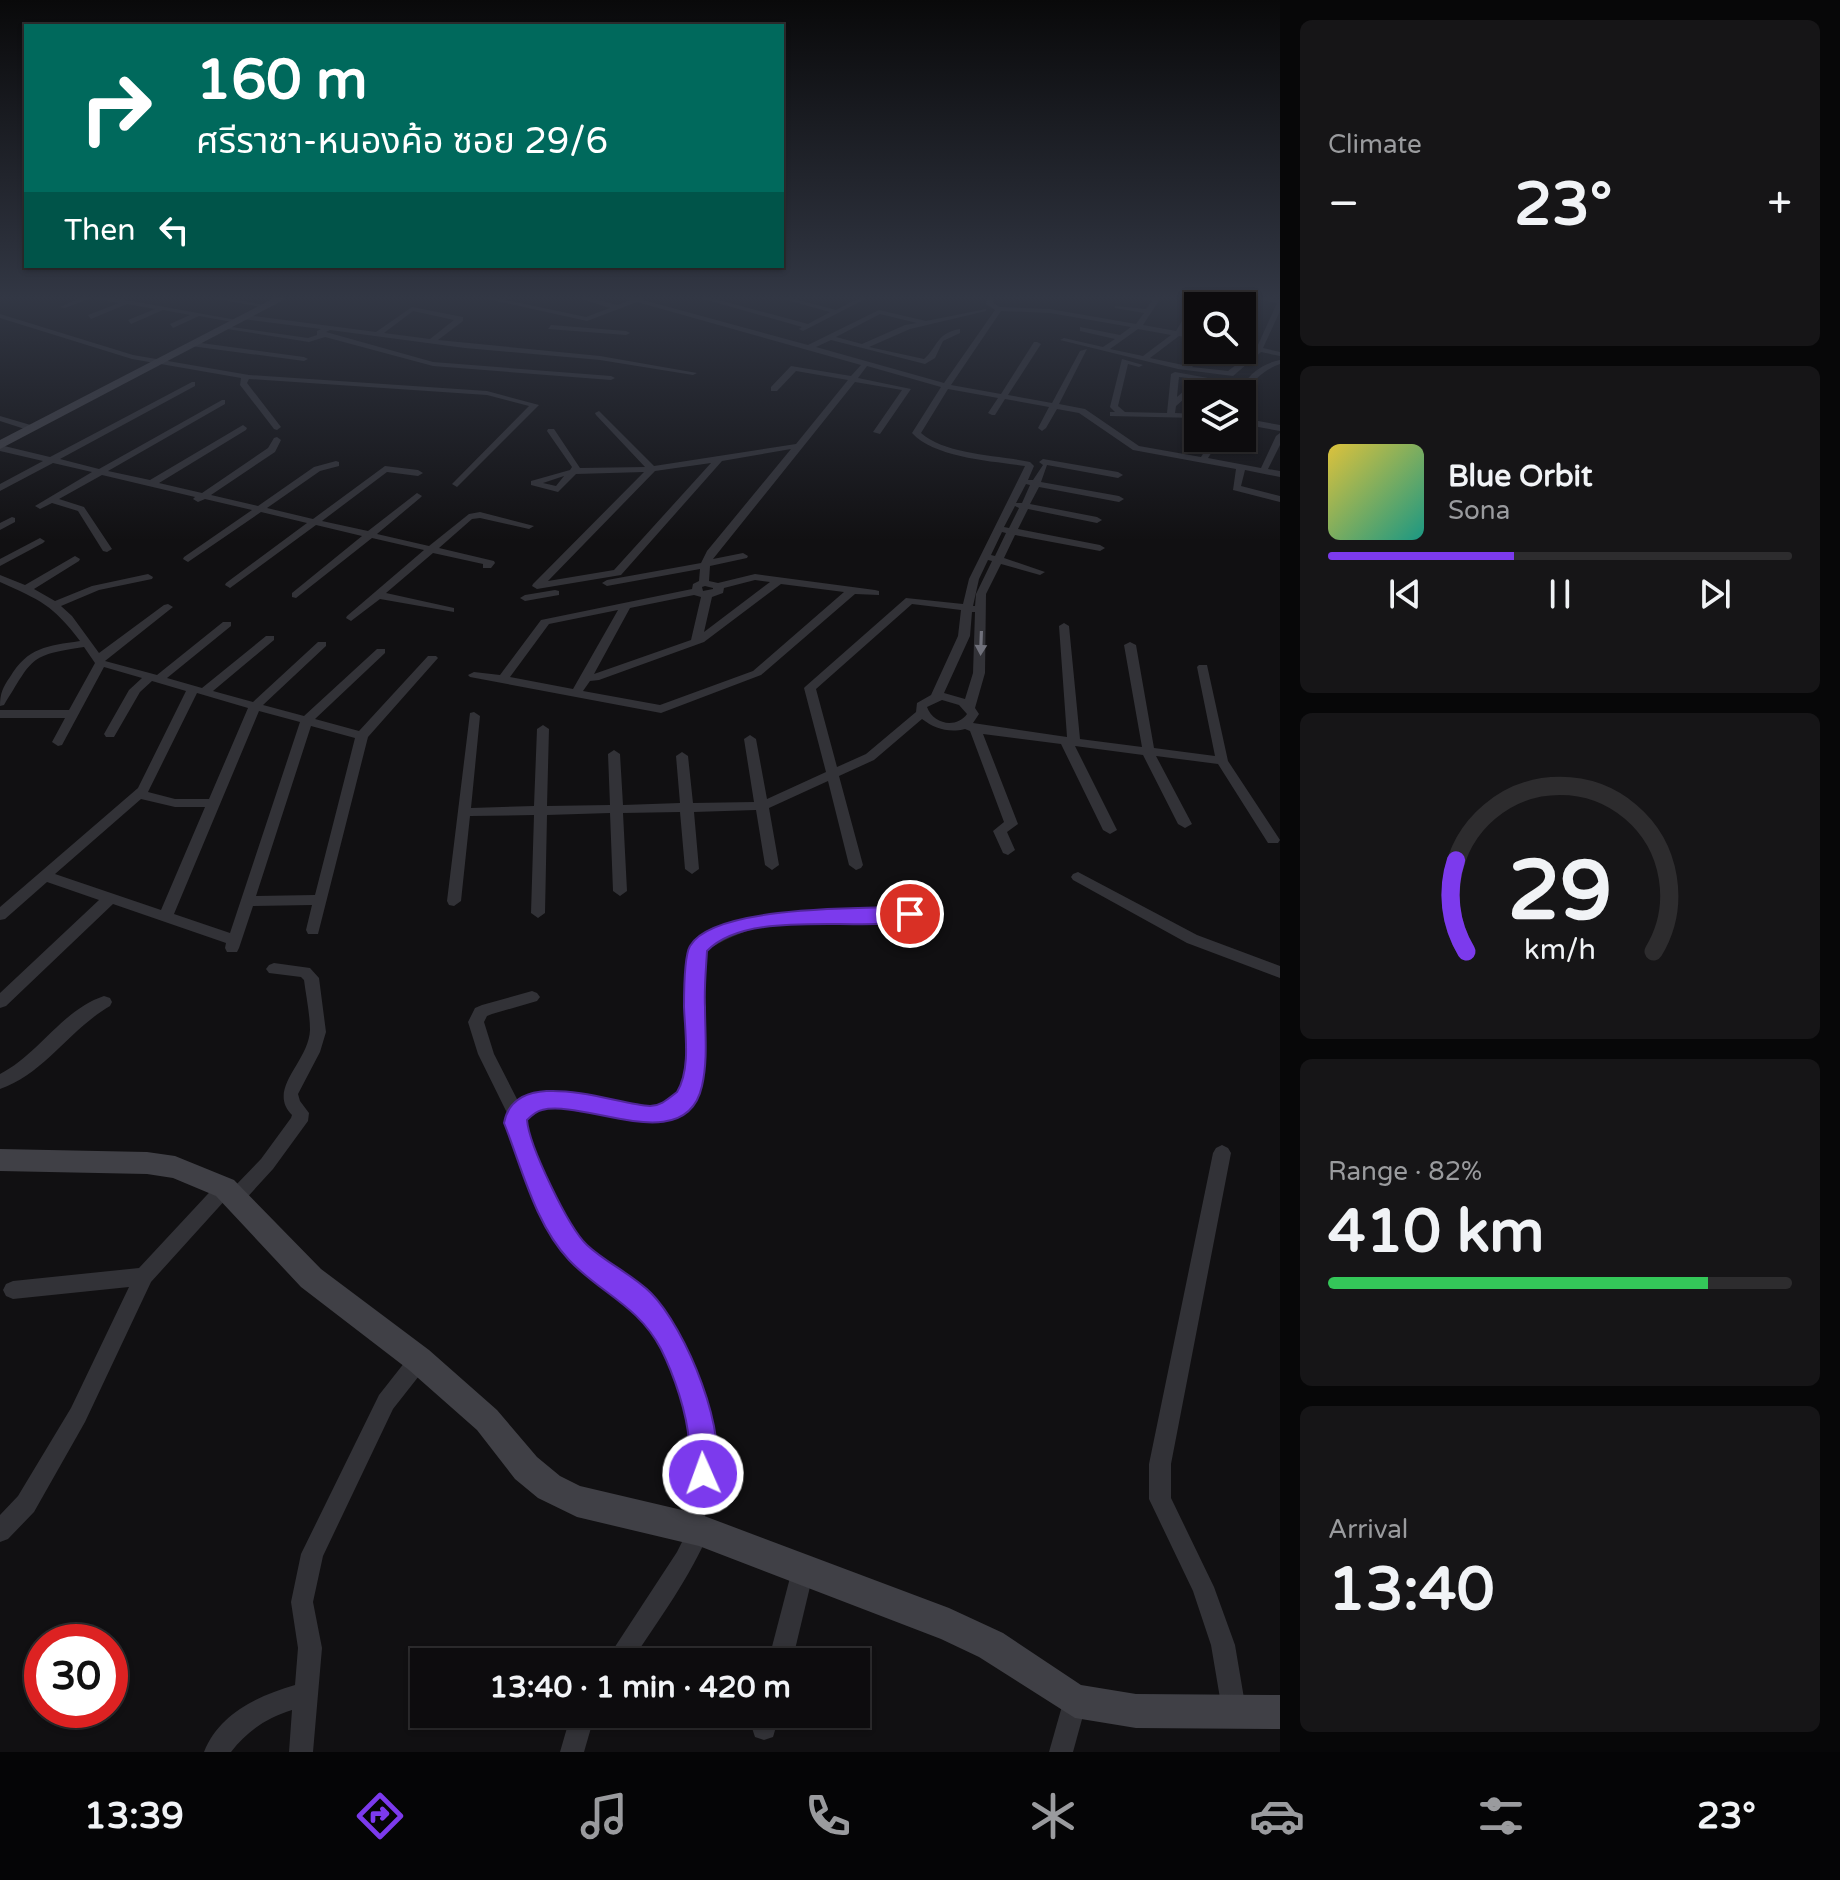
<!DOCTYPE html>
<meta charset="utf-8">
<style>
:root{--surface:#0d0c0e;--page:#161517;--text:#f1f3f6;--muted:#9a9b9e;--line:#2d2c2e;--accent:#7c3aed}
body{margin:0;font-family:"Varela Round","Noto Sans Thai",sans-serif;background:var(--page);color:var(--text);height:100vh;display:flex;flex-direction:column;font-size:30px;white-space:nowrap}
*{box-sizing:border-box;margin:0}
p{font-size:26px;color:var(--muted)}
.icon{flex:none;width:44px;height:44px;fill:none;stroke:currentColor;stroke-width:2;stroke-linecap:round;stroke-linejoin:round}
.map{position:relative;flex:1;overflow:hidden}
.drawer{display:flex;flex-direction:column;gap:20px;padding:20px;background:#070708;width:560px}
.drawer>*{flex:none}
.banner{position:absolute;left:24px;top:24px;width:760px;height:244px;border-radius:0px;box-shadow:0 2px 6px #0004,0 0 0 2px var(--line);background:#00695c;color:#fff;overflow:hidden}
.fabs{position:absolute;left:1184px;top:292px;display:grid;gap:16px}
.fabs a{display:grid;place-items:center;width:72px;height:72px;border-radius:0px;background:var(--surface);box-shadow:0 2px 6px #0004,0 0 0 2px var(--line);font-size:40px}
.speed{position:absolute;left:24px;top:1624px;display:flex;gap:16px;font-size:40px;font-weight:700;text-align:center}
.speed>*{display:grid;place-content:center;width:104px;height:104px;border-radius:50%;background:var(--surface);box-shadow:0 2px 6px #0004,0 0 0 2px var(--line);line-height:1}
.speed .limit{border:12px solid #d22;background:#fff;color:#111}
.pin{position:absolute;display:grid;place-items:center;width:68px;height:68px;color:#fff;margin:-34px;border:4px solid #fff;border-radius:50%;box-shadow:0 2px 8px #0007}
.me{position:absolute;width:88px;margin:-44px;rotate:358deg;stroke-linejoin:round;filter:drop-shadow(0 0 6px #0008)}
.turn{display:flex;align-items:center;gap:28px;height:168px;padding:0 40px;font-size:36px}
.turn .icon{width:104px;height:104px;stroke-width:2.5}
.turn b{display:block;font-size:56px;line-height:68px}
.then{display:flex;align-items:center;height:76px;padding:0 40px;background:#0003;gap:16px;font-size:30px}
.big{font-size:60px;font-weight:700;line-height:1.1}
.drawer .widget{flex:1;display:flex;flex-direction:column;justify-content:center;gap:12px;min-width:0;padding:0 28px;border-radius:12px;background:var(--page)}
.drawer .dial{align-items:center;gap:0}
.dial svg{height:208px;overflow:visible;fill:none;stroke:var(--line);stroke-width:7;stroke-linecap:round;text-anchor:middle}
.dial text{fill:var(--text);stroke:none}
.song{display:flex;align-items:center;gap:24px}
.cover{width:96px;height:96px;border-radius:12px;background:linear-gradient(135deg,hsl(50 70% 55%),hsl(170 70% 35%))}
.played{height:8px;border-radius:4px;background:linear-gradient(90deg,var(--accent) 40%,var(--line) 40%)}
.keys{display:flex;justify-content:space-around;direction:ltr}
.heat{display:flex;justify-content:space-between;align-items:center;font-size:44px;direction:ltr}
.charge{height:12px;border-radius:6px;background:linear-gradient(90deg,#34c759 82%,var(--line) 0)}
.trip{position:absolute;left:410px;top:1648px;width:460px;height:80px;border-radius:0px;background:var(--surface);box-shadow:0 2px 6px #0004,0 0 0 2px var(--line);font-weight:700;line-height:80px;text-align:center}
.tabs{display:flex;height:128px;justify-content:space-around;align-items:center;background:#050506;color:var(--muted)}
.tabs .icon{width:56px;height:56px}
.tabs .active{color:var(--accent)}
.tabs b{font-size:36px;color:var(--text)}
main{display:flex;flex:1;min-height:0}
.map>svg:first-child{display:block}
.lines{fill:none;stroke-linecap:round;stroke-linejoin:round}
.street{fill:#323237;fill-rule:evenodd}
.secondary{fill:#404046;fill-rule:evenodd}
.oneway{fill:#70717b}
.route{fill:#7c3aed;stroke:#51269a;stroke-width:2}
</style>
<main>
<div class="map">
<svg width="1280" height="1752" viewBox="0 0 1280 1752">
<rect width="100%" height="100%" fill="#111012"/>
<g class="lines">
<g class="street">
<polygon points="0,296 7,296 0,299"/>
<polygon points="84,296 104,296 242,321 238,323 199,316 173,328 170,324 190,315 163,310 131,324 128,320 155,309 127,304 91,319 88,315 119,303 91,298 65,308 60,307"/>
<polygon points="200,296 217,296 270,306 267,308"/>
<path d="M474,296H487L586,317L610,308L573,296H584L617,305L630,300L619,296L640,297L643,300L808,345L879,310L926,321L986,309V311L910,329L869,347L924,359C938,347 936,333 960,329V333L943,341L935,358L925,364L831,340L816,347L944,383L995,310L986,304L988,296H994L993,303L1000,307L1050,309L1136,324L1144,313L1115,308V306L1146,309L1152,301L1135,298L1134,296H1162L1143,325L1176,331L1197,296H1203L1182,332L1198,335V339L1179,336L1150,358L1183,365L1202,350H1211L1192,367L1228,371L1254,351L1242,348V344L1257,347L1277,303L1242,296L1280,299V311L1263,348L1280,352V356L1261,352L1233,376L1178,369L1060,340L1064,338L1103,347L1115,339L1080,331V327L1120,335L1131,327L1050,313L1001,311L951,385L1001,394L1034,342H1037L1041,344L1008,395L1052,403L1080,351L1087,349L1059,404L1085,409L1139,446L1201,457L1213,438H1221L1208,458L1261,468L1276,436L1280,433V445L1268,469L1280,471V477L1245,470L1241,486L1280,496V502L1233,490L1236,469L1133,450L1079,413L1057,409L1046,428L1042,431L1038,428L1049,407L1005,399L995,415H992L988,413L998,398L948,389L921,433C946,455 998,455 1030,462L1034,466L1028,480H1033L1043,465L1039,462L1043,459L1118,472L1123,475L1118,478L1047,465L1041,482L1119,496L1124,499L1119,502L1039,487L1030,504L1097,517L1102,520L1097,523L1028,509L1018,529L1100,545L1105,548L1100,551L1015,535L1004,558L1045,572L1040,575L1001,564L986,594L985,673L975,708L979,714L973,723L1067,737L1059,626L1064,623L1069,626L1080,739L1142,747L1124,645L1130,642L1136,645L1154,748L1215,756L1197,667L1199,665H1207L1228,761L1280,840L1278,843H1268L1218,764L1156,756L1192,824L1185,828L1178,824L1143,755L1075,746L1117,830L1110,834L1103,830L1061,744L983,734L1018,824L1007,832L1015,850L1008,855L1003,853L993,831L1004,822L970,731L965,729C949,733 935,729 922,719L874,760L839,776L863,865L861,868L856,870L849,865L828,781L769,808L779,865L772,870L765,865L756,810L694,812L699,869L692,874L685,869L680,812L623,813L627,891L620,896L613,891L610,813L547,815L545,913L538,918L531,913L534,815L470,816L461,901L454,906L449,905L447,901L470,713L474,712L480,716L471,808L534,806L537,729L543,725L549,729L547,806L610,805L608,754L614,750L620,754L623,805L680,803L676,756L682,752L688,756L693,803L754,802L744,739L750,735L756,739L767,799L826,772L804,688L806,686L906,598L963,604L969,579L1025,466C992,461 935,458 912,433L941,387L867,366L858,378L911,389L880,434L873,432L902,390L855,382L713,559L743,553L748,556L747,558L710,566L709,581L718,583L755,574L875,590L879,591V595L855,594L761,675L661,713L470,677L468,675L474,672L500,675L541,620L692,589L693,584L699,581L700,569L607,586L602,583L607,580L701,563L707,551L791,449L722,461L621,575L537,589L532,586L533,584L644,472L576,474L558,492L531,485V481L570,470L572,467L547,431L548,429H554L580,468L645,467L596,415L595,413L599,411L654,466L796,444L848,380L796,371L777,391H771V387L791,366L851,376L861,365L637,302L587,321ZM880,314L917,323L905,325L862,344L836,337ZM1138,329L1171,335L1143,356L1110,349ZM711,463L614,570L548,581L655,471ZM564,476L556,486L543,483ZM1026,484L1030,485L1022,503H1016ZM1015,506L1019,508L1009,528L1004,527ZM1002,532L1006,533L995,556L991,555ZM988,560L992,561L976,594L975,606H973L979,579ZM755,580L770,582L704,632L712,597L723,593L724,588ZM781,584L844,592L753,671L660,705L583,691L590,681L599,680L704,642ZM705,586L713,588V589L703,591L702,587ZM694,595L701,597L691,640L594,674L630,608ZM912,604L961,610L958,636L931,695L917,703L916,712L866,754L837,767L816,689ZM618,610L573,689L510,677L549,624ZM972,612H975L973,673L965,699L944,693L970,636ZM942,700L959,705L967,714C956,729 933,724 927,707Z"/>
<polygon points="693,296 704,296 808,324 830,312 772,296 783,296 836,310 863,296 871,296 803,331 799,329 802,327"/>
<path d="M412,307L463,317V321L438,340L600,356L697,373L693,375L600,360L465,348L330,330L326,332L433,362L611,376L615,378L611,380L433,366L325,337L309,342L221,328L225,326L308,338L317,335V331L321,329L243,319L246,315L376,332ZM413,311L454,320L430,339L384,333Z"/>
<polygon points="0,314 133,355 249,375 487,391 539,405 457,487 452,484 454,482 529,406 487,395 249,379 247,383 281,427 277,430 274,429 240,385 241,378 132,359 0,318"/>
<polygon points="551,325 626,331 630,333 626,335 548,329"/>
<polygon points="194,342 304,357 308,359 304,361 191,346 191,342"/>
<path d="M1122,359L1143,365L1139,367L1128,364L1118,406L1125,412L1167,413L1171,374L1175,372L1208,378L1176,406L1175,413L1198,414V418L1110,416V412H1115L1110,407ZM1179,377L1198,379L1177,397Z"/>
<path d="M1280,360V364C1263,370 1252,381 1244,396L1237,394C1247,376 1260,364 1280,360Z"/>
<polygon points="192,382 195,382 195,386 60,459 99,469 222,400 225,400 225,404 108,471 150,480 243,425 247,428 246,430 159,483 202,493 268,448 274,438 277,437 281,440 275,452 211,495 258,506 314,467 336,461 339,462 339,466 320,471 267,508 313,519 385,466 418,470 423,473 418,476 387,472 322,521 368,531 417,493 422,496 420,498 377,534 429,546 469,514 480,512 534,526 529,529 480,518 472,519 439,548 494,561 495,563 491,568 483,568 483,564 433,553 386,593 454,608 454,612 380,599 351,621 346,618 347,616 424,550 372,538 296,598 292,597 292,593 362,536 316,525 230,588 225,585 226,583 307,523 261,512 188,562 183,559 184,557 252,510 205,499 198,502 193,499 195,497 102,475 59,499 84,507 112,549 107,552 103,551 78,511 52,503 40,509 35,506 92,472 53,463 0,491 0,484 43,461 0,451 0,445 50,457"/>
<polygon points="0,416 34,426 35,428 31,431 0,421"/>
<polygon points="1242,418 1280,425 1280,431 1242,424"/>
<polygon points="12,517 15,518 15,522 0,530 0,523"/>
<polygon points="40,538 45,541 43,543 0,566 0,559"/>
<path d="M75,556L80,559L79,561L34,589L55,601L92,586L148,574L153,577L152,579L99,590L61,606L72,616L99,653L164,605L168,604L173,607L105,661L157,675L223,622H231V626L167,678L202,688L266,636H274V640L213,691L253,702L318,642H326V646L263,705L304,716L377,649H385V653L315,719L359,731L428,656H436L438,658L368,737L318,934H308L306,930L312,905L253,906L239,948L237,952H227L225,948L226,943L113,904L6,1006L0,1008V993L99,900L47,882L5,919L0,920V907L138,788L186,691L152,681L140,692L114,737H106L104,734L129,690L142,678L104,667L62,745L58,746L52,742L65,718H0V710H69L95,663L84,647C28,655 33,659 4,705L0,706C0,693 3,687 10,677C28,647 47,646 80,641C53,605 40,600 0,582V575L25,585ZM197,693L248,708L209,799H175L148,792ZM259,711L300,722L230,933L174,914ZM311,726L355,738L315,895L256,896ZM141,799L175,807H205L161,910L55,874Z"/>
<polygon points="555,590 559,591 559,595 525,601 520,598 525,595"/>
<polygon points="1078,872 1197,935 1280,966 1280,978 1187,943 1073,880 1071,877 1073,874"/>
<path d="M846,908H937L944,913L937,918C865,918 766,908 705,952C703,972 702,992 703,1013C703,1035 707,1058 702,1080C683,1153 598,1103 551,1106C540,1107 533,1112 524,1118V1123C540,1165 553,1210 583,1244C600,1264 627,1274 646,1293C687,1333 718,1415 714,1473C713,1489 707,1505 704,1521L707,1522L710,1530C690,1578 659,1619 631,1662H605L677,1552L685,1536L680,1527C684,1509 691,1491 692,1473C697,1419 671,1343 631,1305C612,1286 586,1276 569,1255C537,1218 523,1168 506,1123L508,1115L478,1054L468,1022L475,1008L482,1005L532,991L537,993L540,997L537,1001L492,1014L487,1016L484,1022L494,1054L519,1103C565,1069 641,1131 677,1095C702,1072 678,980 693,945C738,913 793,911 846,908Z"/>
<path d="M274,963L310,968L319,978L326,1032L320,1052L298,1094L300,1101L309,1113L308,1121L273,1169L242,1203L236,1205L230,1203L227,1198L151,1282L85,1422L34,1512L8,1539L0,1542V1515L18,1496L71,1408L129,1287L13,1299L6,1296L3,1290L6,1284L13,1281L139,1268L219,1182L225,1180L231,1182L234,1187L261,1159L291,1118L292,1115C266,1089 309,1062 310,1030C310,1014 306,996 304,980L301,977L269,973L266,969L269,965Z"/>
<path d="M104,996L110,998L112,1002L110,1006C70,1029 44,1074 0,1089V1074C39,1054 62,1010 104,996Z"/>
<polygon points="1222,1145 1228,1148 1231,1153 1171,1464 1171,1498 1214,1587 1235,1645 1246,1710 1243,1719 1234,1722 1225,1719 1222,1710 1211,1645 1193,1591 1149,1499 1149,1464 1213,1153 1216,1148"/>
<path d="M419,1350L426,1353L429,1360L426,1367L393,1409L323,1556L313,1602L322,1648L313,1752H289L292,1710C267,1718 248,1730 231,1752H204C219,1714 257,1696 295,1685L298,1648L291,1602L301,1554L379,1395L412,1353Z"/>
<polygon points="803,1559 811,1562 814,1570 792,1662 768,1662 792,1570 795,1562"/>
<polygon points="1075,1689 1084,1692 1087,1701 1073,1752 1049,1752 1066,1692"/>
<polygon points="571,1714 595,1714 584,1752 560,1752"/>
<polygon points="756,1714 780,1714 773,1737 764,1740 755,1737 752,1728"/>
</g>
<g class="secondary">
<polygon points="278,296 291,296 0,449 0,440"/>
<polygon points="0,1149 147,1152 175,1156 234,1180 321,1269 429,1350 497,1410 537,1457 560,1476 580,1486 699,1514 949,1608 1003,1633 1081,1685 1136,1694 1280,1695 1280,1729 1136,1728 1075,1718 979,1657 941,1639 699,1546 577,1517 538,1498 515,1479 477,1430 409,1370 301,1287 216,1196 173,1178 147,1174 0,1171"/>
</g>
</g>
<defs><path id="oneway-solid" d="M-6-.8H1V-3.2L6.5 0L1 3.2V.8H-6Z" transform="scale(2)"/></defs>
<use class="oneway" href="#oneway-solid" transform="translate(981 643) rotate(92)"/>
<linearGradient id="sky" x2="0" y2="1"><stop stop-color="#09090a"/><stop offset="0.55" stop-color="#323744"/><stop offset="1" stop-color="#323744" stop-opacity="0"/></linearGradient>
<rect width="1280" height="541" fill="url(#sky)"/>
<path class="route" d="M910,907L916,909L919,914L916,919C864,934 749,907 707,951C706,970 704,988 705,1007C705,1033 708,1060 702,1086C686,1158 585,1099 542,1110C537,1111 531,1116 527,1120C529,1145 568,1227 587,1245C606,1263 632,1274 651,1293C685,1327 732,1437 713,1484L703,1488L693,1484C687,1470 691,1457 689,1442C687,1413 674,1375 661,1349C638,1305 600,1293 569,1260C535,1224 522,1168 504,1123C515,1064 613,1104 650,1106C661,1106 669,1098 677,1092C691,1069 685,1033 684,1007C684,994 684,956 690,946C713,905 866,908 910,907Z"/>
</svg>
<div class="fabs">
<a><svg class="icon" aria-label="search" viewBox="0 0 24 24"><circle cx="10" cy="10" r="6"/><path d="M15 15l6 6"/></svg></a>
<a><svg class="icon" aria-label="layers" viewBox="0 0 24 24"><path d="M12 4l9 5-9 5-9-5zM3 14l9 5 9-5"/></svg></a>
</div>
<div class="speed"><div class="limit">30</div></div>
<div class="pin" style="left:910px;top:914px;background:#d93025"><svg class="icon" aria-label="arrive" viewBox="0 0 24 24"><path d="M6 21V4h12l-3 4 3 4H6"/></svg></div>
<svg class="me" style="left:703px;top:1474px" viewBox="-20 -20 40 40"><circle r="17" fill="#7c3aed" stroke="#fff" stroke-width="3"/><path d="M0-11L8 9 0 5-8 9z" fill="#fff"/></svg>
<div class="trip">13:40 · 1 min · 420 m</div>
<div class="banner">
<div class="turn"><svg class="icon" aria-label="right" viewBox="0 0 24 24"><path d="M7 20v-9h11M14 6l5 5-5 5"/></svg><div><b>160 m</b>ศรีราชา-หนองค้อ ซอย 29/6</div></div>
<div class="then">Then<svg class="icon" aria-label="left" viewBox="0 0 24 24"><path d="M17 20v-9H6M10 6l-5 5 5 5"/></svg></div>
</div>
</div>
<section class="drawer">
<div class="widget"><p>Climate</p>
<div class="heat"><a>−</a><b class="big">23°</b><a>+</a></div>
</div>
<div class="widget">
<div class="song"><i class="cover"></i><div><b>Blue Orbit</b><p>Sona</p></div></div>
<div class="played"></div>
<div class="keys"><svg class="icon" aria-label="previous" viewBox="0 0 24 24"><path d="M18 5L8 12l10 7zM5 5v14"/></svg><svg class="icon" aria-label="pause" viewBox="0 0 24 24"><path d="M8 5v14M16 5v14"/></svg><svg class="icon" aria-label="next" viewBox="0 0 24 24"><path d="M6 5l10 7-10 7zM19 5v14"/></svg></div>
</div>
<div class="widget dial"><svg viewBox="0 0 100 80">
<path d="M14 69A42 42 0 1 1 86 69"/>
<path d="M14 69A42 42 0 0 1 10 34" stroke="#7c3aed"/>
<text x="50" y="56" font-size="32" font-weight="700">29</text>
<text x="50" y="72" font-size="11">km/h</text>
</svg></div>
<div class="widget"><p>Range · 82%</p><b class="big">410 km</b><div class="charge"></div></div>
<div class="widget"><p>Arrival</p><b class="big">13:40</b></div>
</section>
</main>
<nav class="tabs">
<b>13:39</b>
<svg class="icon active" aria-label="directions" viewBox="0 0 24 24"><path d="M12 3l9 9-9 9-9-9zM9 14v-3h6M13 9l2 2-2 2"/></svg>
<svg class="icon" aria-label="music" viewBox="0 0 24 24"><path d="M9 18V5l10-2v13"/><circle cx="6" cy="18" r="3"/><circle cx="16" cy="16" r="3"/></svg>
<svg class="icon" aria-label="phone" viewBox="0 0 24 24"><path d="M5 4h4l2 5-3 2q2 4 5 5l2-3 5 2v4C11 20 4 13 5 4z"/></svg>
<svg class="icon" aria-label="climate" viewBox="0 0 24 24"><path d="M12 3v18M4 7l16 10M4 17L20 7"/></svg>
<svg class="icon" aria-label="car" viewBox="0 0 24 24"><path d="M5 17H2v-5l4-1 3-4h7l3 4 3 1v5h-3M9 17h6M6 11h13"/><circle cx="7" cy="17" r="2"/><circle cx="17" cy="17" r="2"/></svg>
<svg class="icon" aria-label="filters" viewBox="0 0 24 24"><path d="M4 7h16M4 17h16"/><circle cx="9" cy="7" r="2"/><circle cx="15" cy="17" r="2"/></svg>
<b>23°</b>
</nav>
